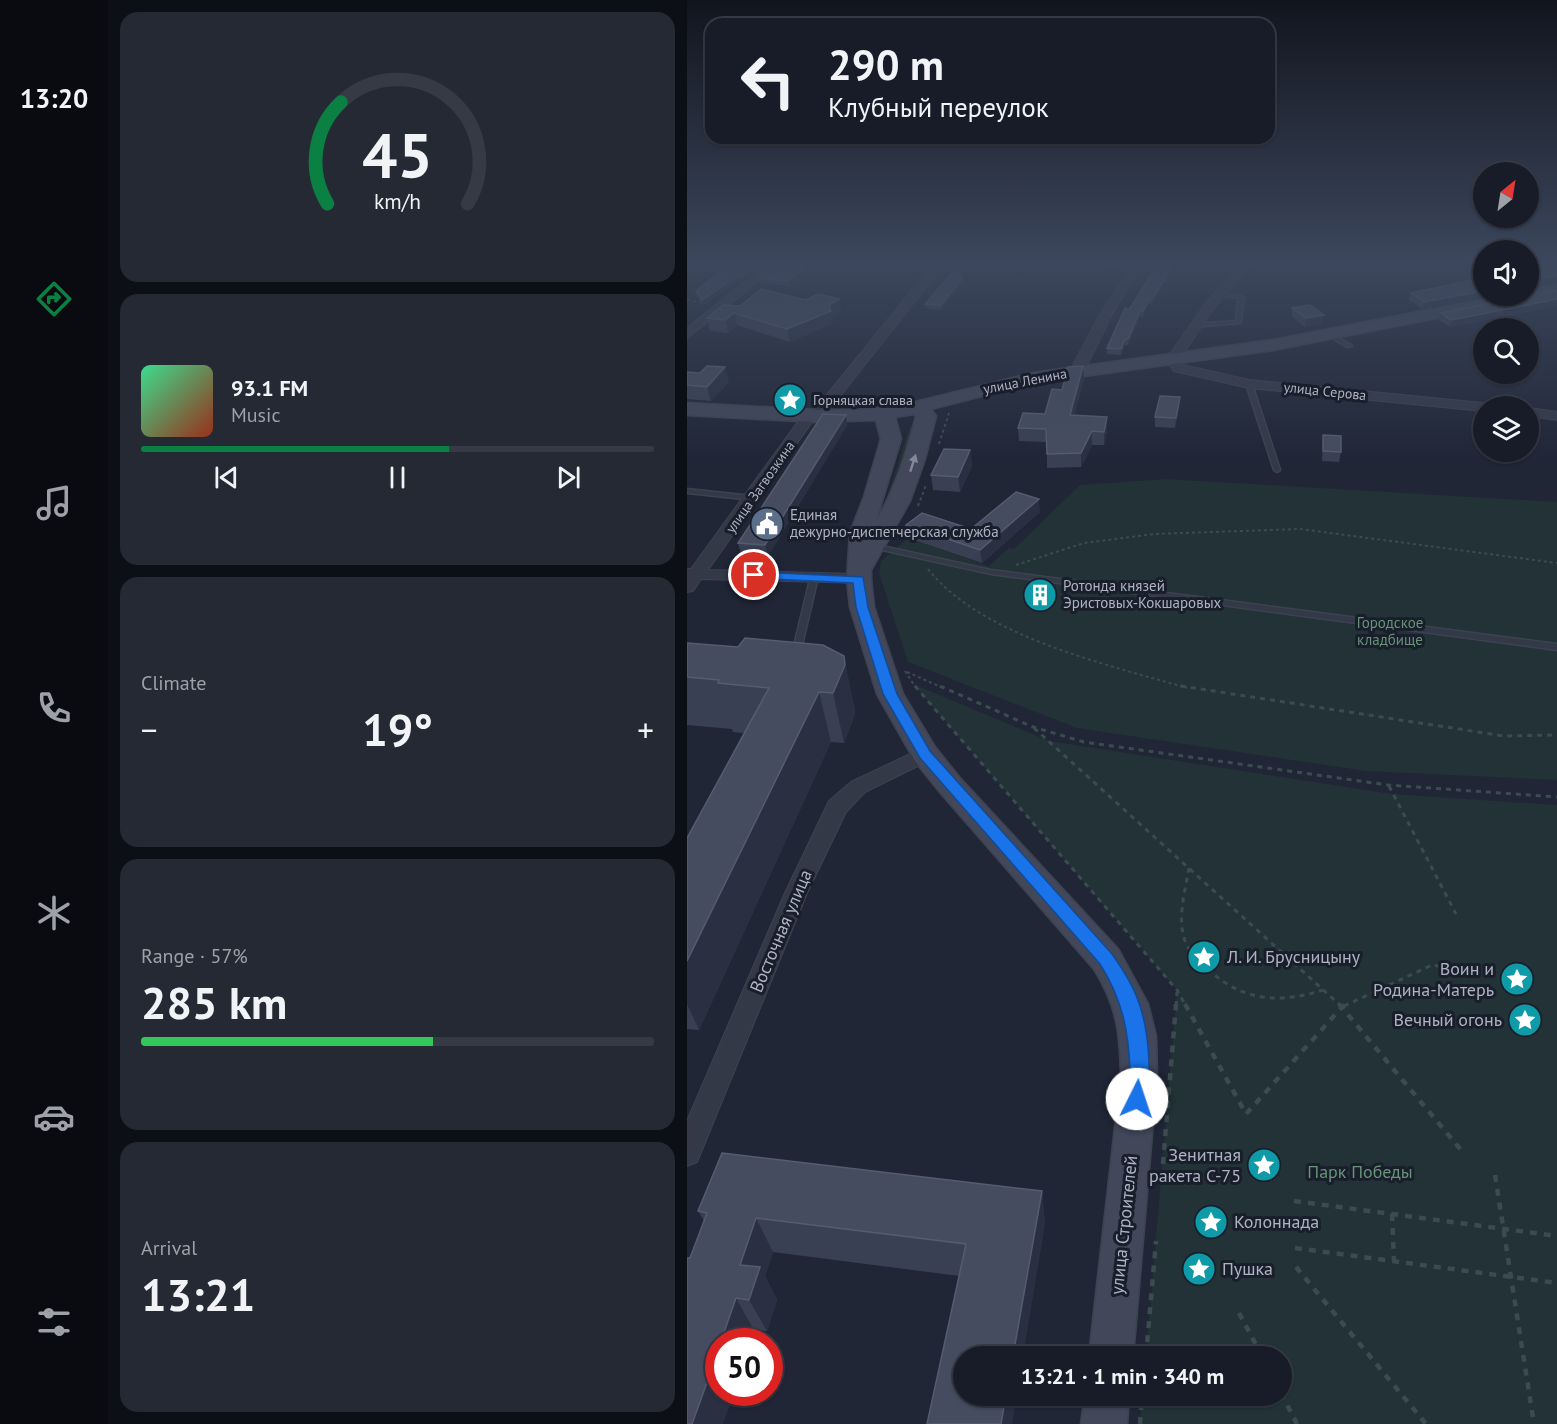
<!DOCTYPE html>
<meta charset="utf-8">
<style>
:root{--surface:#181c28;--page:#252934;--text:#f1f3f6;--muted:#9fa1a8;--line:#363a45;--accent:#0b8043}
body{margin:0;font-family:"PT Sans",sans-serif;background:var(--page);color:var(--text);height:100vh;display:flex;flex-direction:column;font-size:22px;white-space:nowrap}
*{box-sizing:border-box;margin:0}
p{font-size:20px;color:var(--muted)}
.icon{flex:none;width:33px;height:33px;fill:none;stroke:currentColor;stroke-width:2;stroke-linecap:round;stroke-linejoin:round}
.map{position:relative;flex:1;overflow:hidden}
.panel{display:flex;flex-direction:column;gap:12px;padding:12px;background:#0d0f16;width:579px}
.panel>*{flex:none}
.top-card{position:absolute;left:18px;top:18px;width:570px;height:126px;border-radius:18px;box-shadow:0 2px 4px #0004,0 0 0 2px var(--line);background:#181c28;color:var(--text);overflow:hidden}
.needle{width:39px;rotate:30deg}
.fabs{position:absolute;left:786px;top:162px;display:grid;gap:12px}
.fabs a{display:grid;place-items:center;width:66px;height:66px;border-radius:50%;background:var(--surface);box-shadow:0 2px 4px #0004,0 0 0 2px var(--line);font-size:30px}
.speed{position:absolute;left:18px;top:1328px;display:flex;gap:12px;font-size:30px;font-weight:700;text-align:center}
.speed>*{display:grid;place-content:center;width:78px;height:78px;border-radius:50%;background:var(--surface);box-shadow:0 2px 4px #0004,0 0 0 2px var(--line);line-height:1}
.speed .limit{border:9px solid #d22;background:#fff;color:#111}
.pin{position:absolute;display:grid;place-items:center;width:51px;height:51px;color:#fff;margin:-26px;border:3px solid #fff;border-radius:50%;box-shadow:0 2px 6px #0007}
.me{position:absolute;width:66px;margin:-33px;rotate:4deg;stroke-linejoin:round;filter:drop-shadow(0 0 4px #0008)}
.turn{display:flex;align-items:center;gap:21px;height:126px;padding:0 24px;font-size:27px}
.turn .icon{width:78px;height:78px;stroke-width:2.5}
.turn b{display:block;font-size:42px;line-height:51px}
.big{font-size:45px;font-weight:700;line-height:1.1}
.panel .widget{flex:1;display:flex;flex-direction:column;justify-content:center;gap:9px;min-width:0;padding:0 21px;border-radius:18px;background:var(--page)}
.panel .dial{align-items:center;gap:0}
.dial svg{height:156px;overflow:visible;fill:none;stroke:var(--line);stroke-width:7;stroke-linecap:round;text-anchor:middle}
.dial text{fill:var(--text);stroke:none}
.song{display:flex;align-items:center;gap:18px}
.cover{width:72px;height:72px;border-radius:9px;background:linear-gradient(135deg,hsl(150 70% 55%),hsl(10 70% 35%))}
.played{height:6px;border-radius:3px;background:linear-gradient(90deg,var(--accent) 60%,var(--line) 60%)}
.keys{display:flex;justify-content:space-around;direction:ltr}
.heat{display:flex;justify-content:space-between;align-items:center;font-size:33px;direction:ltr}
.charge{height:9px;border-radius:4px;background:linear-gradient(90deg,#34c759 57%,var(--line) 0)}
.trip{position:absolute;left:266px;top:1346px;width:339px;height:60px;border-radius:30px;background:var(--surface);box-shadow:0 2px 4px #0004,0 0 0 2px var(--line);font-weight:700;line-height:60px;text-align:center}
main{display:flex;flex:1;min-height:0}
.menu{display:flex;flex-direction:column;width:108px;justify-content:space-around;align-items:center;background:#0a0b10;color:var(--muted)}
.menu .icon{width:42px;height:42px}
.menu .active{color:var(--accent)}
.menu b{font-size:27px;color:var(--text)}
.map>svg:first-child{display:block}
.green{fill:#223237}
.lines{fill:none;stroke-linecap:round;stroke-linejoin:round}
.lane-casing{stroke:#3d4251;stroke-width:3}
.street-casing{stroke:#3d4251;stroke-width:2}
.secondary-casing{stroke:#3d4251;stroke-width:3}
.path-far2{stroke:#3b4b50;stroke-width:2;stroke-dasharray:3 3;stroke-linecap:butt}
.path-far1{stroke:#3b4b50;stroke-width:3;stroke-dasharray:5 5;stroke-linecap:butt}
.path{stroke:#3b4b50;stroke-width:4.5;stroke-dasharray:7 7;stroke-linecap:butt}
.lane{fill:#343947;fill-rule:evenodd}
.street{fill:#343947;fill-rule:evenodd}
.secondary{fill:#42475a;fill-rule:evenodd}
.wall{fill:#394053}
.shaded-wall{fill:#2a3042}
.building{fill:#454c5f;stroke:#565c6f;stroke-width:1.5}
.oneway{fill:#83889a}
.route{fill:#1a73e8;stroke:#114b97;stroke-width:1.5}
.labels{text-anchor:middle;stroke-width:6;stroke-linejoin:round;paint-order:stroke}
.far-street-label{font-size:14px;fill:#aeb3c4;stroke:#191e2b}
.far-poi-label{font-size:14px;fill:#aeb3c4;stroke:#191e2b;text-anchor:start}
.poi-label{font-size:15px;fill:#aeb3c4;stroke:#191e2b;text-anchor:start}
.park-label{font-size:15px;fill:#679378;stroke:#191e2b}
.near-street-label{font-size:18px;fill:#aeb3c4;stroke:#191e2b}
.near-poi-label{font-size:18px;fill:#aeb3c4;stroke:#191e2b;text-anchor:start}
.near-park-label{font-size:18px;fill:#679378;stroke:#191e2b}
</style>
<main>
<nav class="menu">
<b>13:20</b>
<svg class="icon active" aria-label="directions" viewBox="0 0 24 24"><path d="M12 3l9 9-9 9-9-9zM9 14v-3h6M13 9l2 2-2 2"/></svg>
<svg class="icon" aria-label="music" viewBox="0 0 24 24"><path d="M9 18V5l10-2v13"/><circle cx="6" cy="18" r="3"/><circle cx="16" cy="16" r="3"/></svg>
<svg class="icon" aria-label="phone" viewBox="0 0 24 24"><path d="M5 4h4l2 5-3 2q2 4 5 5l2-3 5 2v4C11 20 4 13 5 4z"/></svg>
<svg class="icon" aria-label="climate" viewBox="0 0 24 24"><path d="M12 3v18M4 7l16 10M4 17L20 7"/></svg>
<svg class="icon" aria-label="car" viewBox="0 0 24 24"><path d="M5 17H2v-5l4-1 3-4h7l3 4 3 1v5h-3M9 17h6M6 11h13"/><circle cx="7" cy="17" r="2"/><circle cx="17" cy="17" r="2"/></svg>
<svg class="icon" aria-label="filters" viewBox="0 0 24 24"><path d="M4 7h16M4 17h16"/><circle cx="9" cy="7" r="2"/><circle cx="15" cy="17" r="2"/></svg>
</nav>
<section class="panel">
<div class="widget dial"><svg viewBox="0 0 100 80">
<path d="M14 69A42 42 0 1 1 86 69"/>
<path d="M14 69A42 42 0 0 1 21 17" stroke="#0b8043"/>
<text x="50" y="56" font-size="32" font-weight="700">45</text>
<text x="50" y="72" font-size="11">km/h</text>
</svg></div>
<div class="widget">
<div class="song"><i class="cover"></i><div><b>93.1 FM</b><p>Music</p></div></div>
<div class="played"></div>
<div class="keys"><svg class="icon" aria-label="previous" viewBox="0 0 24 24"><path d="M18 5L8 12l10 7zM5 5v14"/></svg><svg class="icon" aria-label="pause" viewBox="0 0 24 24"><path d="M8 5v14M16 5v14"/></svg><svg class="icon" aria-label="next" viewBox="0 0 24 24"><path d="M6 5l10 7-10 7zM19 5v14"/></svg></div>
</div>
<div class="widget"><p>Climate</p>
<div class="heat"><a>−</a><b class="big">19°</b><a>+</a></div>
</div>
<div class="widget"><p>Range · 57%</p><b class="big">285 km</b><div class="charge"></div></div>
<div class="widget"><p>Arrival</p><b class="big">13:21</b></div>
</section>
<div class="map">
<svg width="870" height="1424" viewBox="0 0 870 1424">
<rect width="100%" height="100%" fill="#202636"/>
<g class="green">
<polygon points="223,426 226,428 204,498 201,500 199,499"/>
<polygon points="479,479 870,502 870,780 679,771 390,728 221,662 192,573 194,561 221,538 302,566 322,548 327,549 393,485"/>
<polygon points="226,684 362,741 705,794 870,805 870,1424 453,1424 455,1395 594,1395 594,1356 459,1356 490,990"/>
</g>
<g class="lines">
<g class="lane-casing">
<g id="lane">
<polygon points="533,292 557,297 554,323 505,327 504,326 507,324 549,321 551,298 531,295 531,293"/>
<polygon points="642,332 664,345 665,346 660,347 640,335 640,333"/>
<polygon points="560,383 565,384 593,470 592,471 590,472 587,470 559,384"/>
<polygon points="0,489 65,496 69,498 65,500 1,493"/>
<polygon points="183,544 186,544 304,570 870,644 870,650 304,574 186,548 183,548"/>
<polygon points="124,575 127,575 131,577 113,654 109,657 105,654"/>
</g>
</g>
<g class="street-casing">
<g id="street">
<polygon points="83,262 95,262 0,338 0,328"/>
<polygon points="248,262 259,262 135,419 127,419 21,570 172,574 178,575 180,579 178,583 14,579 6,591 0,592 0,569 4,569 118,412 126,412"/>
<polygon points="446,262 456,262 423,318 397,371 395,374 385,374 383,371 411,318"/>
<polygon points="554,262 565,262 524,312 492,360 496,365 562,380 796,403 803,406 796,406 796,411 562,388 487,371 479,360 516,307"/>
<polygon points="842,408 870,412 870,420 842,416"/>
<polygon points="238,747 245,749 248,754 245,759 178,792 159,812 120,893 10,1162 0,1166 0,1121 98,893 142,801 164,782"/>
</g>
</g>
<g class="secondary-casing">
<g id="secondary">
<path d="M870,284V294L836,301L586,350L346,383L244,409L249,416L238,459L223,501L184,570V579L187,607L216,694L248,747L272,777L431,949L461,1004L469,1036L470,1075L446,1356H402L434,1075C433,1032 430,1006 407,969L252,791L228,761L190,694L163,607L160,579L163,533L177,497L194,439L189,420L130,422L0,415V403L130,410H170L220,404L346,373L586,340L814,296H842V289ZM227,414L229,417C219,453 209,488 189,521L214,439L208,417Z"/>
<polygon points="398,1395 442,1395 440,1424 394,1424"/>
</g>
</g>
<g class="path-far2">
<polyline points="0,300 18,303"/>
<polyline points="252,444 262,413"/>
<polyline points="231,506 239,485"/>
<polyline points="329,565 397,543 467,534 613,529 870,563"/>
<path d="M241,569C295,637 419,664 500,688"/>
<polyline points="218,671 229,688"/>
<polyline points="220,672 256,688"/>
</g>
<g class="path-far1">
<polyline points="228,686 490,990 499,1006"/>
<polyline points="253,686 346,727 397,742 701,785 870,797"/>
<polyline points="494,686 817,736 870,735"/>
<polyline points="347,728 654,1006"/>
<polyline points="702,786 769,914"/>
<path d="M502,868C498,891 490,918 498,941C502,952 512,961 521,969C554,1001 593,1004 636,990"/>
<polyline points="489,1006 490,992"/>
<polyline points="657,1006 745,965 757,967"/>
</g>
<g class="path">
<polyline points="498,1004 559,1114 655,1007 660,1004"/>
<polyline points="652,1004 774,1150"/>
<polyline points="476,1164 489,1004"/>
<polyline points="808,1175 847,1424"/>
<polyline points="607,1201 870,1236"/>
<polyline points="705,1214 707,1261"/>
<polyline points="608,1248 870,1283"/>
<polyline points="609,1267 739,1424"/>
<polyline points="552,1313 575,1356"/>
<polyline points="459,1356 469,1241"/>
<polyline points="594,1393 610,1424"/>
<polyline points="453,1424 455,1395"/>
</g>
<use href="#lane" class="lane"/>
<use href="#street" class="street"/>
<use href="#secondary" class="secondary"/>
</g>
<g class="wall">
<polygon points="47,262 80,262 55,281 51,281 16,305 10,296 9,291"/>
<polygon points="91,262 122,262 116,267 119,267 120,272 102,286 72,283 71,278"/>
<polygon points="419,262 438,262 434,267 419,266"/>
<polygon points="488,266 465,305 462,304 456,317 453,316 441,345 438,345 434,355 420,354 420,348 442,310"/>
<polygon points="796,278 736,309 722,300 724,293"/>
<polygon points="277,282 254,310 238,308 238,304"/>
<polygon points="152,299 154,312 145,317 146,323 103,342 50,325 41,333 23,331 20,318 53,306"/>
<polygon points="870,306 763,327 752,320 754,313"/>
<polygon points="605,308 635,324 618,327 605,317"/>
<polygon points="397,379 387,416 420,430 417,445 405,445 394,467 360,468 360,442 332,441 331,428 358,414 375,390"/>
<polygon points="42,382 24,401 0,399 0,385"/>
<polygon points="492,407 488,428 468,427 468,417"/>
<polygon points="159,415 160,425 81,556 54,554 51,543"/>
<polygon points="636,435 654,452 652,462 635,461"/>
<polygon points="283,450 285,466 273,492 246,490 244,475"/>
<polygon points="353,512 295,563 221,538 219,525 284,529"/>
<polygon points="58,638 167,705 168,714 157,743 144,742 12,1030 0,1029 0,838 57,733 46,732 45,729 0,725 0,643 51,647"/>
<polygon points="355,1191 358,1225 272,1276 86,1252 78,1276 90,1300 80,1331 67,1330 64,1341 32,1341 3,1258 17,1221 11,1211"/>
</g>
<g class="shaded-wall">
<polygon points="73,262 80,262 55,281 54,277"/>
<polygon points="115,262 122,262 111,271 110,266"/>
<polygon points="488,262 488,266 465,305 465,299"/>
<polygon points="119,267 120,272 102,286 101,281"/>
<polygon points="50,276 51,281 16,305 15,300"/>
<polygon points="870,276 870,282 842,287 843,280"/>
<polygon points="276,277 277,282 254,310 254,305"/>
<polygon points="796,291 796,296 805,296 736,309 737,302"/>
<polygon points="152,299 154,312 145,317 146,323 103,342 100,329"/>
<polygon points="462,299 462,304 456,317 456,311"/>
<polygon points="870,299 870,306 763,327 764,320"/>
<polygon points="453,311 453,316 441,345 441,339"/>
<polygon points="47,313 50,325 41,333 38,320"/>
<polygon points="637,315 635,324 618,327 619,318"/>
<polygon points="438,339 438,345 434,355 434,349"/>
<polygon points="396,366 397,379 384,429 383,415"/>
<polygon points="38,367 42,382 24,401 20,387"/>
<polygon points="493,397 492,407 488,428 489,418"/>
<polygon points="159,415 160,425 81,556 78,545"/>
<polygon points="420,417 420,430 417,445 417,432"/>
<polygon points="405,431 405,445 394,467 394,453"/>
<polygon points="283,450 285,466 273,492 271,477"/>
<polygon points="352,499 353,512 295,563 293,550"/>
<polygon points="157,656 167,705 168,714 157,743 146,693"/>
<polygon points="132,692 144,742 12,1030 0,1004 0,961"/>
<polygon points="355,1191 358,1225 336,1356 326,1356"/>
<polygon points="69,1218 86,1252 78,1276 90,1300 80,1331 62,1300 53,1265"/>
<polygon points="49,1298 67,1330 64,1341 34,1341"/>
<polygon points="32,1349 32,1392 47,1392 36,1424 5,1424"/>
<polygon points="319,1395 330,1395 325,1424 314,1424"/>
</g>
<g class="building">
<polygon points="47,262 73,262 54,277 50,276 15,300 9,291"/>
<polygon points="91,262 115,262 110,266 119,267 101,281 71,278"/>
<polygon points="472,262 488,262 465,299 462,299 456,311 453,311 441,339 438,339 434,349 420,348 438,308 442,310"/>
<polygon points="870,262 870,276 843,280 842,286 842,268"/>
<polygon points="268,270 276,277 254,305 238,304"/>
<polygon points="796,278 796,291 737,302 724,293"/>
<polygon points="74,289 119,300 131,294 152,299 142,305 144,311 100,329 47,313 38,320 20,318 36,305 53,306"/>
<polygon points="870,290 870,299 764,320 754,313"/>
<polygon points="623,305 637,315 619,318 605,308"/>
<polygon points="20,366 38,367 20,387 0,385 0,372 13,373"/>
<polygon points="396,366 383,415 420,417 417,432 405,431 394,453 360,454 359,429 331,428 336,413 358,414 365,389 375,390 381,367"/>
<polygon points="473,396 493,397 489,418 468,417"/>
<polygon points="136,414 159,415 78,545 51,543"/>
<polygon points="636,435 654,436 654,452 636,451"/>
<polygon points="257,449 283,450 271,477 244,475"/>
<polygon points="329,492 352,499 293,550 219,525 235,513 284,529"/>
<polygon points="58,638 136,645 157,656 158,665 146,693 132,692 0,961 0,838 82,688 31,683 32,680 0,677 0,643 51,647"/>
<polygon points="35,1153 355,1191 326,1356 276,1356 276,1395 319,1395 314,1424 240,1424 279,1244 69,1218 53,1265 73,1267 62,1300 49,1298 34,1341 32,1341 32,1349 5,1424 0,1424 0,1258 3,1258 20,1213 11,1211"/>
</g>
<defs><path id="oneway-solid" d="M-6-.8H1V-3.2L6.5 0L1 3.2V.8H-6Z" transform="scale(1.5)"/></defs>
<use class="oneway" href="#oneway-solid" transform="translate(226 463) rotate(-72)"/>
<linearGradient id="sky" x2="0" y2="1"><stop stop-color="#12151e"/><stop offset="0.57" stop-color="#3c475d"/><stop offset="1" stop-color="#3c475d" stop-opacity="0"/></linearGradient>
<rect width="870" height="461" fill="url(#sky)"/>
<path class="route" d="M67,572L176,577L181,607L210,694L243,751L425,954C436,970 446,985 452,1003C461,1028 467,1081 457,1105L450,1107L443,1105C439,1094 443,1083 443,1072C442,1031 435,999 413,964L233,758L196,694L169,607L166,583L63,578V573Z"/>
<defs>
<g id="sight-disc" transform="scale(1.725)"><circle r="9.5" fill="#0f9aa8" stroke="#191e2b"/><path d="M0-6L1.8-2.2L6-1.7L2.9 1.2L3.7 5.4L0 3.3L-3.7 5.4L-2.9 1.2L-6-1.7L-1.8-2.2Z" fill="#fff"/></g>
<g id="civic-disc" transform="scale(1.725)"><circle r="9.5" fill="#5c6f8a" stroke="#191e2b"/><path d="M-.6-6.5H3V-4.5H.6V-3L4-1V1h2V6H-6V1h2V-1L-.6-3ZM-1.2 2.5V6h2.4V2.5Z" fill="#fff"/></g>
<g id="building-disc" transform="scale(1.725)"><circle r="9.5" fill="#0f9aa8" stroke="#191e2b"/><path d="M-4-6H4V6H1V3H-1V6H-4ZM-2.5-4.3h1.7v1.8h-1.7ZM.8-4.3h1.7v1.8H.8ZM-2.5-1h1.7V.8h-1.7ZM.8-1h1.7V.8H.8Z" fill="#fff"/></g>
</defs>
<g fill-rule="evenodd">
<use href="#sight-disc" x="103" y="400"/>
<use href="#civic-disc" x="80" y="524"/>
<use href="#building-disc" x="353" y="595"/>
<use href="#sight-disc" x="517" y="957"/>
<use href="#sight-disc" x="830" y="979"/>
<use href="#sight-disc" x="838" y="1020"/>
<use href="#sight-disc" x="577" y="1165"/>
<use href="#sight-disc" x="524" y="1222"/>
<use href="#sight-disc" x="512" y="1269"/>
</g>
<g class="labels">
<g class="far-street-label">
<text transform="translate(338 381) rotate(-11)" y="5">улица Ленина</text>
<text transform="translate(638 391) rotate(6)" y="5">улица Серова</text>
<text transform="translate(73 487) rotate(-55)" y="5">улица Загвозкина</text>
</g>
<g class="far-poi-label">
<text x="126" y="405">Горняцкая слава</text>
</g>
<g class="poi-label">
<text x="103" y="520">Единая<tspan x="103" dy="17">дежурно-диспетчерская служба</tspan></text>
<text x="376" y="591">Ротонда князей<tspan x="376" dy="17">Эристовых-Кокшаровых</tspan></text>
</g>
<g class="park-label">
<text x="703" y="628">Городское<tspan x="703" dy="17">кладбище</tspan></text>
</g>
<g class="near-street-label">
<text transform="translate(94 931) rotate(-67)" y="6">Восточная улица</text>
<text transform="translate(437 1225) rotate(-84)" y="6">улица Строителей</text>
</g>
<g class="near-poi-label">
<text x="540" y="963">Л. И. Брусницыну</text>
<text x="807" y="975" text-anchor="end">Воин и<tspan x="807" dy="21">Родина-Матерь</tspan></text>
<text x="815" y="1026" text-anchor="end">Вечный огонь</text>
<text x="554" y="1161" text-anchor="end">Зенитная<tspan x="554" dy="21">ракета С-75</tspan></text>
<text x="547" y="1228">Колоннада</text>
<text x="535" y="1275">Пушка</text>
</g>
<g class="near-park-label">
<text x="673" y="1178">Парк Победы</text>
</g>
</g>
</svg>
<div class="fabs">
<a><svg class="needle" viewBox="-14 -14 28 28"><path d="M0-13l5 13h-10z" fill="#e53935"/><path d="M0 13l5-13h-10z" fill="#9fa1a8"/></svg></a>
<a><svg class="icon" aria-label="sound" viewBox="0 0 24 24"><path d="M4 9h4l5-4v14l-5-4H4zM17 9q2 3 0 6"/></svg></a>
<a><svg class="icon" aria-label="search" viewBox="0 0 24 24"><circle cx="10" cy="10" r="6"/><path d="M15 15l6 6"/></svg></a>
<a><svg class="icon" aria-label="layers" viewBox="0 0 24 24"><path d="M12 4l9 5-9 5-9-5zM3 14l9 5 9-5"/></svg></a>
</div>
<div class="speed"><div class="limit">50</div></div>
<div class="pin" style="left:67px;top:575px;background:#d93025"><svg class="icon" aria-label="arrive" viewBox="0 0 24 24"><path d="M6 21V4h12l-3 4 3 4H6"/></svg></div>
<svg class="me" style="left:450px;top:1099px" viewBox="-20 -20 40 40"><circle r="19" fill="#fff"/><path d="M0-13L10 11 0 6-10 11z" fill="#1a73e8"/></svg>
<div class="trip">13:21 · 1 min · 340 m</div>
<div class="top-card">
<div class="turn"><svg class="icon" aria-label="left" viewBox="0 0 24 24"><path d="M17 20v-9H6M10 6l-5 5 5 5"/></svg><div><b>290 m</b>Клубный переулок</div></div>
</div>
</div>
</main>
